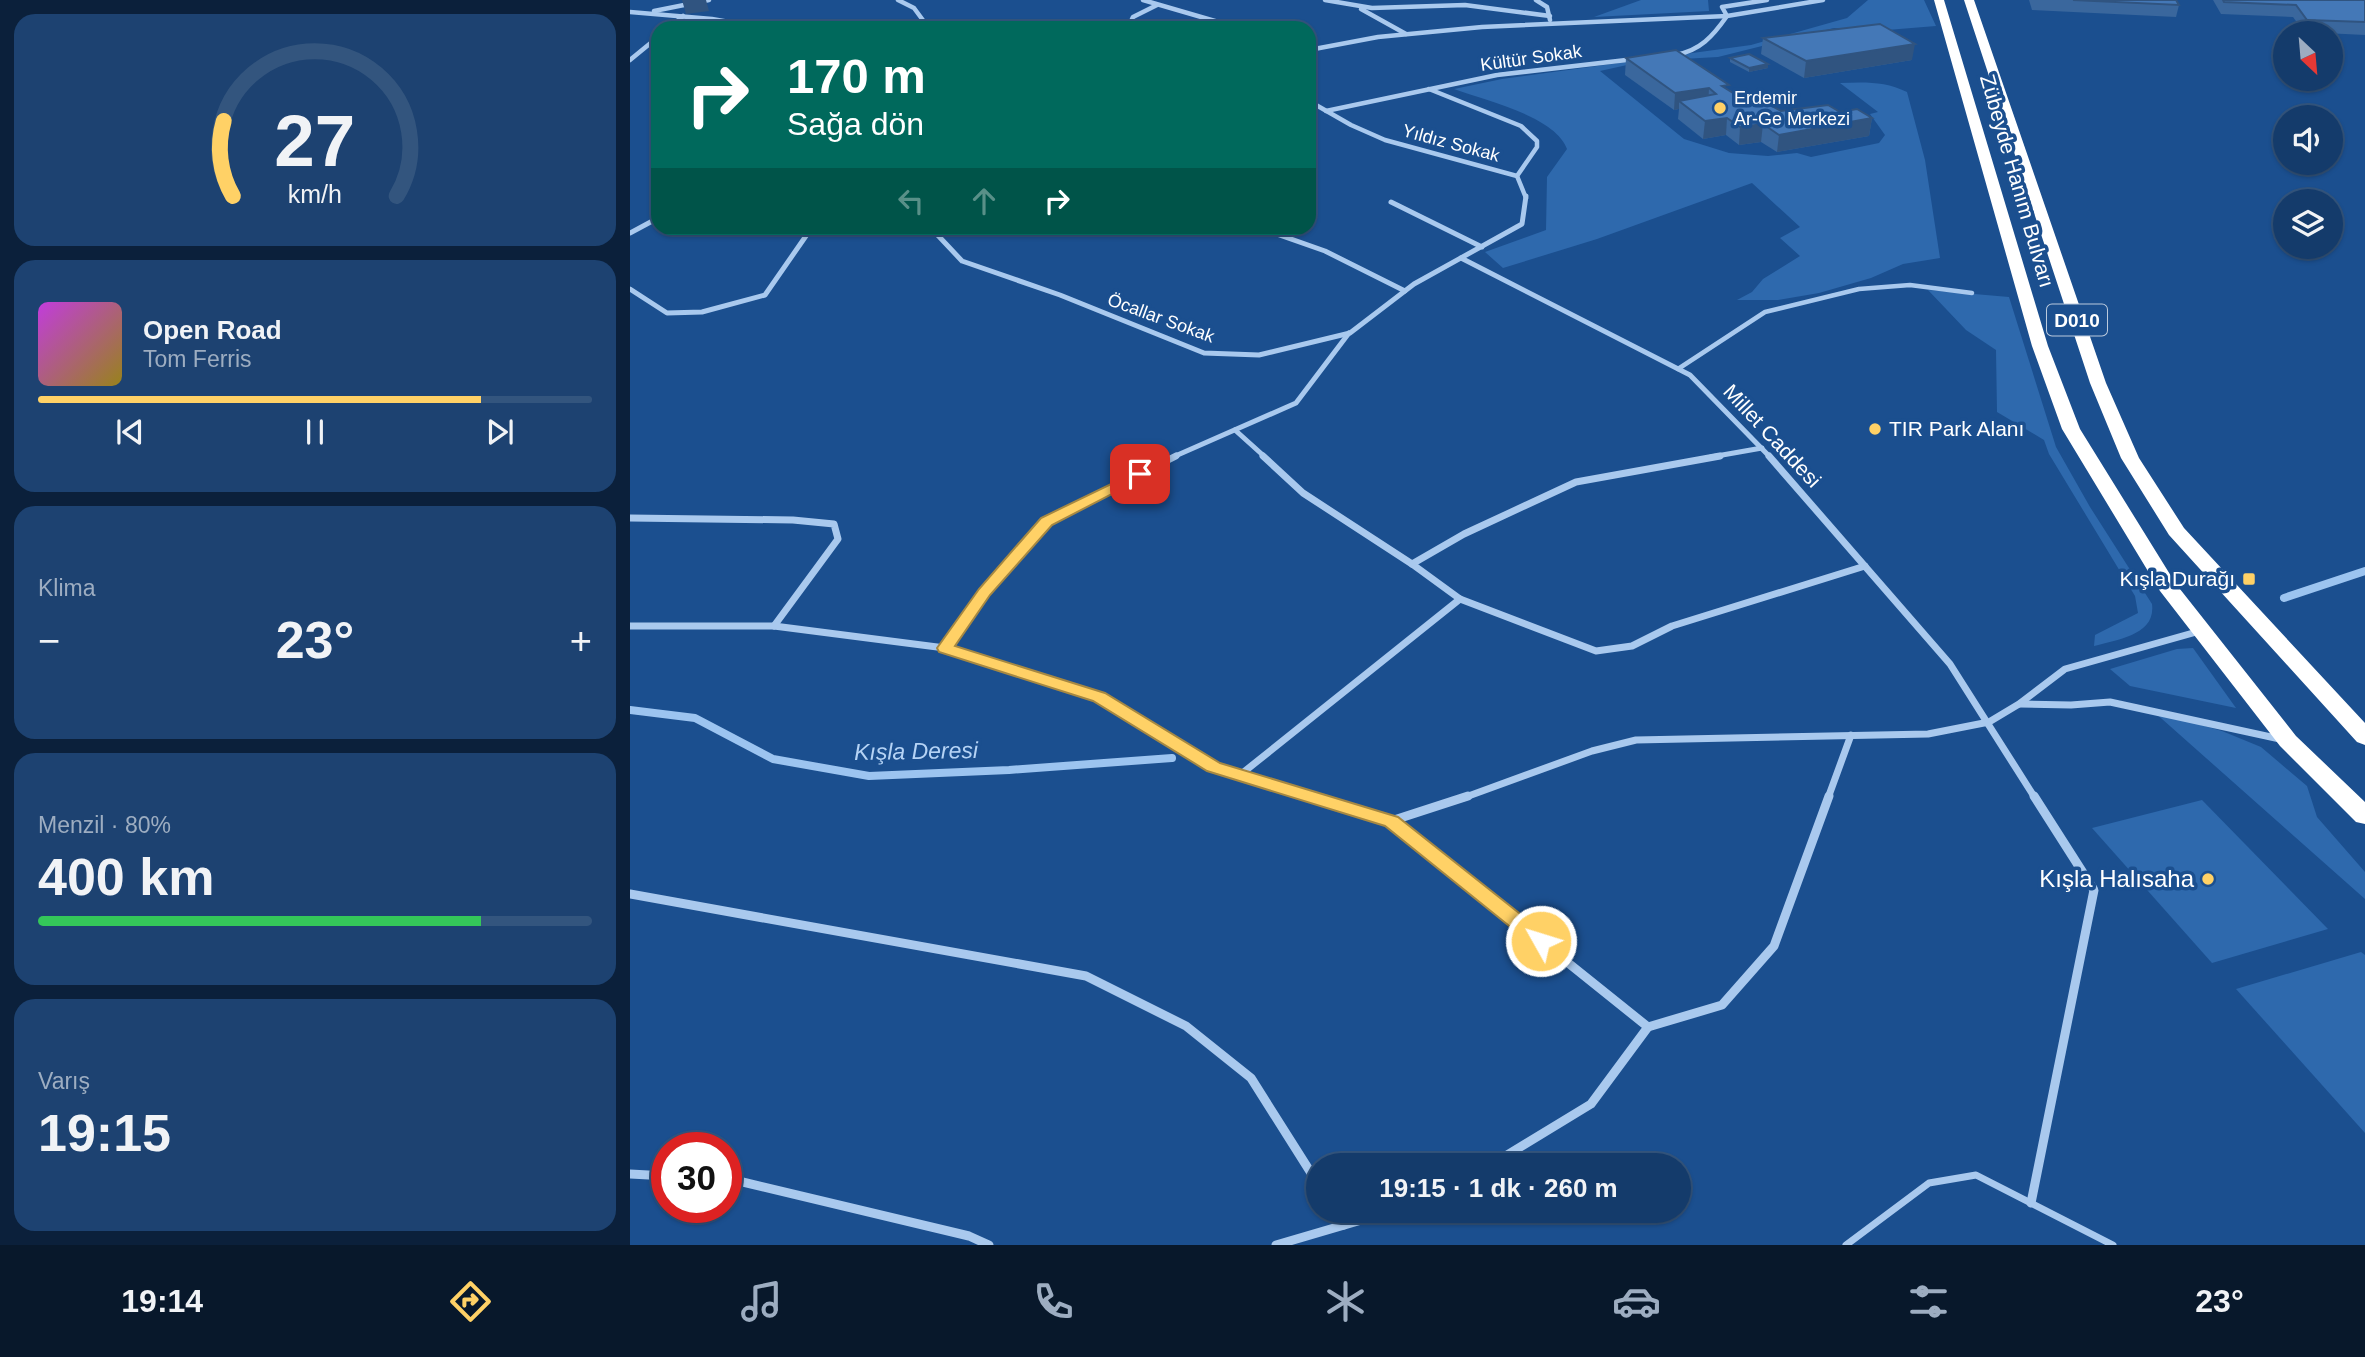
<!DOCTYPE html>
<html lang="tr">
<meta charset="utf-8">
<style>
:root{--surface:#143b6b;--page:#1d4271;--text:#f1f3f6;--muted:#9dadc1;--line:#33557e;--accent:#ffd166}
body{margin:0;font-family:Arial,sans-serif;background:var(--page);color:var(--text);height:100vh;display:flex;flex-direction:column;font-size:26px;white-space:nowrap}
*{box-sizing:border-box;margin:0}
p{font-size:23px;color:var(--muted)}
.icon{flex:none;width:38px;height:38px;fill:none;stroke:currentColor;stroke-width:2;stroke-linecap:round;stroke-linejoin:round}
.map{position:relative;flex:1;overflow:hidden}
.panel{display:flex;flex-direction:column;gap:14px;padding:14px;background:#0b203b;width:630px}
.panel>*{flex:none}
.hud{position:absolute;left:21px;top:21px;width:665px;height:214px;border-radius:21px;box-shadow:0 2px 5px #0004,0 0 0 2px var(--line);background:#00695c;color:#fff;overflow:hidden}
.needle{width:46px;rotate:154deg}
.buttons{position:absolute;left:1643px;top:21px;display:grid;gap:14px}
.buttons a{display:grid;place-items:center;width:70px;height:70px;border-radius:50%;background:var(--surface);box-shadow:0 2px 5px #0004,0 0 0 2px var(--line);font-size:35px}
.speed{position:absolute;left:21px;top:1132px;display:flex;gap:14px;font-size:35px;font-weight:700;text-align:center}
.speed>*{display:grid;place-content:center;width:91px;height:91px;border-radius:50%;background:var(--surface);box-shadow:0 2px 5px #0004,0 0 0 2px var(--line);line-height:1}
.speed .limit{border:10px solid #d22;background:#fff;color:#111}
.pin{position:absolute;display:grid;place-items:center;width:60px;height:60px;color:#fff;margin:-30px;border-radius:14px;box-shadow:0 4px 10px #0006}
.me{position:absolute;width:77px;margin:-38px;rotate:309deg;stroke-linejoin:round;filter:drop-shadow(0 0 5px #0008)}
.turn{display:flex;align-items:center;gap:24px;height:147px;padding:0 21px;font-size:32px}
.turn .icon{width:91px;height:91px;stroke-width:2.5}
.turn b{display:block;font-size:49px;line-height:60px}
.lanes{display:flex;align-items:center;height:66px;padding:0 21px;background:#0003;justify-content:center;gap:35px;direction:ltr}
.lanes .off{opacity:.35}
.big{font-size:52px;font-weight:700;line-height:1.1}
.panel .widget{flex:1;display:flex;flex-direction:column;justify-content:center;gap:10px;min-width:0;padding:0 24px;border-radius:21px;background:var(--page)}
.panel .dial{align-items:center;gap:0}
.dial svg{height:182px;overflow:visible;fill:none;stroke:var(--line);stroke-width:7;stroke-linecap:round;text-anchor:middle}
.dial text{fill:var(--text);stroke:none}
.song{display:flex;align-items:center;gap:21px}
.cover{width:84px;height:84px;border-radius:10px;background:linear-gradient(135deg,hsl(290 70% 55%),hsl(50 70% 35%))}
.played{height:7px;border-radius:4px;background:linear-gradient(90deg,var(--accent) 80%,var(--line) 80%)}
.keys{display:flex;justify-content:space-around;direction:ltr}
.heat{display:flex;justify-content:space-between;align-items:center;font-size:38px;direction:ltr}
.charge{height:10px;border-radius:5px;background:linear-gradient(90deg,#34c759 80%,var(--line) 0)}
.trip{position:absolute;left:676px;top:1153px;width:385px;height:70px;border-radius:35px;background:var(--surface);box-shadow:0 2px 5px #0004,0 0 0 2px var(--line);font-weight:700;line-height:70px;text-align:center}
.tab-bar{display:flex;height:112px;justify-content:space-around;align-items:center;background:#08182b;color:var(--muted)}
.tab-bar .icon{width:49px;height:49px}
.tab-bar .current{color:var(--accent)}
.tab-bar b{font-size:32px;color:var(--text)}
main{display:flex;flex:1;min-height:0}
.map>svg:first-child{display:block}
.green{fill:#2e69ad}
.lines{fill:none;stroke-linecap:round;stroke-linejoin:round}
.stream{stroke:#9cc4f0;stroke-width:8}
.lane-far1{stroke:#a9c9ee;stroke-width:4.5}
.lane{stroke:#a9c9ee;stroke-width:7}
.street-far3{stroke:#a9c9ee;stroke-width:4.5}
.street-far2{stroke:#a9c9ee;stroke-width:5}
.street-far1{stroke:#a9c9ee;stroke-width:7}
.street{stroke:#a9c9ee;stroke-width:9}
.highway{fill:#fff;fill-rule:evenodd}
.wall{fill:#3a679d}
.shaded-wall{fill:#305480}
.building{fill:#4478b7;stroke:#305480;stroke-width:2}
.route{fill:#ffd166;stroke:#a68842;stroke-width:2}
.poi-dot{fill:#ffd166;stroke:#1b4f8f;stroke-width:2.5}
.labels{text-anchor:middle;stroke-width:7;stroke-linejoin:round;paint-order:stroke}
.far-street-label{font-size:18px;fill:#fff;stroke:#1b4f8f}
.far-poi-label{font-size:18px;fill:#fff;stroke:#1b4f8f;text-anchor:start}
.shield{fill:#1b4f8f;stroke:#bbcadd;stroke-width:2}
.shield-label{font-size:19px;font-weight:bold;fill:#fff}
.street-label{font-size:21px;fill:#fff;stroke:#1b4f8f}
.poi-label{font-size:21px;fill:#fff;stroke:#1b4f8f;text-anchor:start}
.water-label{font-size:23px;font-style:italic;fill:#b5d3f5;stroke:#1b4f8f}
.near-poi-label{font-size:24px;fill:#fff;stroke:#1b4f8f;text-anchor:end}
</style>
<main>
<section class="panel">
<div class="widget dial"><svg viewBox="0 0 100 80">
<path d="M14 69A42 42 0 1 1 86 69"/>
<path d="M14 69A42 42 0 0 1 10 36" stroke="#ffd166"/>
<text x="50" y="56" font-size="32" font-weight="700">27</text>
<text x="50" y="72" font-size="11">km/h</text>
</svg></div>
<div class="widget">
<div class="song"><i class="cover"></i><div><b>Open Road</b><p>Tom Ferris</p></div></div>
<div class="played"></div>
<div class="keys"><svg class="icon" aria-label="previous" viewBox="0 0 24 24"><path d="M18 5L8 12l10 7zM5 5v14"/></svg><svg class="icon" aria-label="pause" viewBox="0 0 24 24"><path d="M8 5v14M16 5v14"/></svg><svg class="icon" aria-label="next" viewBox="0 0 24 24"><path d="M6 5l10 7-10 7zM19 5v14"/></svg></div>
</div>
<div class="widget"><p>Klima</p>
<div class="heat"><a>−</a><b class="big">23°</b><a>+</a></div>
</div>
<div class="widget"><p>Menzil · 80%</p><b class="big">400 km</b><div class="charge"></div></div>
<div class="widget"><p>Varış</p><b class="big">19:15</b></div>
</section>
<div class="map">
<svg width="1735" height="1245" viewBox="0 0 1735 1245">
<rect width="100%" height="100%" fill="#1b4f8f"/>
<g class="green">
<polygon points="1011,0 1078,0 1079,11 964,17"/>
<path d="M1238,0H1294L1306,26L1257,30L1204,28L1088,57L1015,61L970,71L1054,139L1099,153L1138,156L1167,153L1181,157L1249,143L1255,135L1240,114L1248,112L1210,83C1234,82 1255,81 1277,92L1295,160L1310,258L1273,264L1241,278L1189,293L1148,300H1107L1122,292L1133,279L1170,256L1150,238L1170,227L1122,183L967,239L873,268L855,252L916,230L917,177L937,149C925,116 856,101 824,89L872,79L1121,45L1217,18Z"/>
<path d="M1298,290L1379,297L1426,447L1460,507L1522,604C1526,635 1488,639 1464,646L1465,635L1508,613L1505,596L1419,454L1414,440L1367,412L1366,350L1336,330Z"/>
<polygon points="1563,648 1606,708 1500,686 1480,669 1547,649"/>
<polygon points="1523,711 1592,731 1631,747 1677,786 1687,817 1735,872 1735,899"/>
<polygon points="1572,800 1698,929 1582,963 1462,828"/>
<polygon points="1731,952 1735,955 1735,1133 1606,989"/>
</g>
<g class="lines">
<g class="stream">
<polyline points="1654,598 1735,571"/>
<polyline points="0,710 65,718 143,759 239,776 379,770 542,758"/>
</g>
<polyline class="lane-far1" points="1048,369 1135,312 1229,289 1280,285 1342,293"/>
<polyline class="lane" points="1216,1245 1299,1183 1346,1175 1483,1245"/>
<g class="street-far3">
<polyline points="268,0 284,8 295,23 288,28"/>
<polyline points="513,0 609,28"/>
<polyline points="695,0 742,8 835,5 920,16"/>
<polyline points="906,0 917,7 920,20"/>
<polyline points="731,9 776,34"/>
<polyline points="24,11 79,0"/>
<polyline points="0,12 82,19 134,28"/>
<polyline points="39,28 53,16"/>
<polyline points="498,28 503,17 527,5"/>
<polyline points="679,50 748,37 852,27 1097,16 1193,0"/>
<path d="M1045,55C1070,51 1083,36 1097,16L1092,7L1137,0"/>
<polyline points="0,60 28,37"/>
<polyline points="799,89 891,126 907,141 907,147 887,176"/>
<polyline points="679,101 721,125 755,140 887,176 896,198"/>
<polyline points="696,111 867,75 1005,59"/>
</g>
<g class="street-far2">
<polyline points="761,202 852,247"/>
<polyline points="301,228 332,261 430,295 574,353 629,355 720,333 784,284 892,224 896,196"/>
<polyline points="638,231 695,251 775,291"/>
<polyline points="0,233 28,218"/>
<polyline points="831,258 1060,375 1140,457"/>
<polyline points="0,289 37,313 72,312 135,295 178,233 186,228"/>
<polyline points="605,430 635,457"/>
<polyline points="543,457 666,403 719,333"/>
<polyline points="1081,457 1132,448"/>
</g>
<g class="street-far1">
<polyline points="633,456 673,493 782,564 830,599 966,651 1002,646 1042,626 1235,566"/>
<polyline points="1139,456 1320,664 1405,798"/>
<polyline points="0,518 163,520 204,524 208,539 144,626"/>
<polyline points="782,564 834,534 946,482 1090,456"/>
<polyline points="0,626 144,626 315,648 355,592 416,522 546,456"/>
<polyline points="315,648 469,697 584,767 686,798"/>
<polyline points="1390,704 1441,705 1480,702 1650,739"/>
<polyline points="610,775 830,599"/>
<polyline points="833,798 962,751 1006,740 1298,734 1359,722 1389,704 1435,669 1570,631"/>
<polyline points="1198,798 1221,735"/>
</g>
<g class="street">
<polyline points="680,796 761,821 1018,1027 961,1104 859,1166"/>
<polyline points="761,821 838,796"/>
<polyline points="0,894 456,976 556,1026 621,1078 688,1184"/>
<polyline points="1018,1027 1092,1005 1144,946 1199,796"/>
<polyline points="0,1174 37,1176"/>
<polyline points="96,1178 339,1236 359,1245"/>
<polyline points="1401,1203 1464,890 1404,796"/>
<polyline points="705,1211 714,1225"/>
<polyline points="646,1245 762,1211"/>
</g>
<g class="highway">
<polygon points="1304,0 1314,0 1418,346 1450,429 1546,584 1666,736 1735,802 1735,824 1726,822 1650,746 1530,591 1432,429 1402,346"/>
<polygon points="1334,0 1344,0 1476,383 1509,458 1554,528 1735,723 1735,745 1727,742 1539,535 1491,458 1460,383"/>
</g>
</g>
<g class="wall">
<polygon points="1399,0 1546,0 1549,5 1546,17 1402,10"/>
<polygon points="1583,0 1735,0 1735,35 1674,32 1663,17 1591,14"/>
<polygon points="1133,38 1282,60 1174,78 1131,54"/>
<polygon points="996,58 1099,90 1151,111 1210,112 1242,118 1239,136 1147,152 1131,142 1109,145 1096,135 1073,139 1048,119 1049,109 1044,110 995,75"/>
<polygon points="1100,58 1138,68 1119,72 1100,62"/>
</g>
<g class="shaded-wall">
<polygon points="52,0 76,0 79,11 56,14"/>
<polygon points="1285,44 1282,60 1174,78 1176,61"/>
<polygon points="1138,64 1138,68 1119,72 1119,68"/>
<polygon points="1079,88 1078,106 1049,101 1049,109 1044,110 1045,93"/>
<polygon points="1097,118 1096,135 1073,139 1075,121"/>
<polygon points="1242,118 1239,136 1147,152 1149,135"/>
<polygon points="1133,124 1131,142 1109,145 1110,127"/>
</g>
<g class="building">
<polygon points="1443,0 1546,0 1549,5"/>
<polygon points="1593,0 1735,0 1735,22 1677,20 1666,5 1594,2"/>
<polygon points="1250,24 1285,44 1176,61 1133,38"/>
<polygon points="1046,50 1099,85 1092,86 1103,93 1112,90 1151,111 1198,105 1210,112 1227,109 1242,118 1149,135 1133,124 1110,127 1097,118 1075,121 1049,101 1086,94 1079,88 1045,93 996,58"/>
<polygon points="1119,54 1138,64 1119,68 1100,58"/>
</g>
<polygon class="route" points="510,470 515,471 515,477 422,525 360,595 325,646 475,693 590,763 768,817 918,936 921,941 918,946 911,949 904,946 755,826 577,771 463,701 309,652 307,648 349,589 411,518"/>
<g class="poi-dot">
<circle cx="1090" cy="108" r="7"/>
<circle cx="1245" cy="429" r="7"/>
<rect x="1612" y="572" width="14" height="14" rx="3.5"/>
<circle cx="1578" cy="879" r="7"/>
</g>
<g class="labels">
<g class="far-street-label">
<text transform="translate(901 58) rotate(-8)" y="6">Kültür Sokak</text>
<text transform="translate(821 143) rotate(15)" y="6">Yıldız Sokak</text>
<text transform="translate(531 318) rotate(20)" y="6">Öcallar Sokak</text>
</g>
<g class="far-poi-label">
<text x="1104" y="104">Erdemir<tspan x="1104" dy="21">Ar-Ge Merkezi</tspan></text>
</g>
<rect class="shield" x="1417" y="304.5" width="60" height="31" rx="5"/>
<g class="shield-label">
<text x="1447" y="327">D010</text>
</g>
<g class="street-label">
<text transform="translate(1387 181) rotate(74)" y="7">Zübeyde Hanım Bulvarı</text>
<text transform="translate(1142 436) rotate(47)" y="7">Millet Caddesi</text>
</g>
<g class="poi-label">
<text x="1259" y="436">TIR Park Alanı</text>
<text x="1605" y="586" text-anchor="end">Kışla Durağı</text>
</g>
<g class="water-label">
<text transform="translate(286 751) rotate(-1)" y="8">Kışla Deresi</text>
</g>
<g class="near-poi-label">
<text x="1564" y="887">Kışla Halısaha</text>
</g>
</g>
</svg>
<div class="buttons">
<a><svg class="needle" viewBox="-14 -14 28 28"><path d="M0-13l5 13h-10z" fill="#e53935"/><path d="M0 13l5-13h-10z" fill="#9dadc1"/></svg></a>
<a><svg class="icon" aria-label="sound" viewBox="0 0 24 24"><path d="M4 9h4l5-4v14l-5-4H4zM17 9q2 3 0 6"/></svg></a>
<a><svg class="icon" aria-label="layers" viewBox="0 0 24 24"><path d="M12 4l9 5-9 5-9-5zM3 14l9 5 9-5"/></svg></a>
</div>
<div class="speed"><div class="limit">30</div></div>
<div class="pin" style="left:510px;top:474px;background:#d93025"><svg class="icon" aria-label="arrive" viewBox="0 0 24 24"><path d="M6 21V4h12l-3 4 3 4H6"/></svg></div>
<svg class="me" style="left:911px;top:941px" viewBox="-20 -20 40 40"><circle r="17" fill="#ffd166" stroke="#fff" stroke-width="3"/><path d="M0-11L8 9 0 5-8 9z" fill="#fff"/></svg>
<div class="trip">19:15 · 1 dk · 260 m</div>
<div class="hud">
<div class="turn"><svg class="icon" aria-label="right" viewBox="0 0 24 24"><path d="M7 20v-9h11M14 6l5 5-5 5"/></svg><div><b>170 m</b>Sağa dön</div></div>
<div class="lanes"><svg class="icon off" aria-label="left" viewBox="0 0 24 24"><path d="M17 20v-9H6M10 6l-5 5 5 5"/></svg><svg class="icon off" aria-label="ahead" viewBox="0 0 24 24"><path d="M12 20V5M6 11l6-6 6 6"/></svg><svg class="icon" aria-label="right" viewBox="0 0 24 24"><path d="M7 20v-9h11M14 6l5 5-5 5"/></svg></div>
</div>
</div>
</main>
<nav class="tab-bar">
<b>19:14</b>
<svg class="icon current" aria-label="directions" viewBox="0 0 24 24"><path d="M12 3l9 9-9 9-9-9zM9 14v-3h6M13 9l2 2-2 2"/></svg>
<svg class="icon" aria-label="music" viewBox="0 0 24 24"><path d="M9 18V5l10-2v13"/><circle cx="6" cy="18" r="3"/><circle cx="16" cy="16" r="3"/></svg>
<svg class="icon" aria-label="phone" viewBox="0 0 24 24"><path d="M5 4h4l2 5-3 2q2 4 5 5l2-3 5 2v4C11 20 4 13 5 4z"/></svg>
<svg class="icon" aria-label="climate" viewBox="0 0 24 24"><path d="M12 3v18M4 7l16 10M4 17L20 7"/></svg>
<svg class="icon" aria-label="car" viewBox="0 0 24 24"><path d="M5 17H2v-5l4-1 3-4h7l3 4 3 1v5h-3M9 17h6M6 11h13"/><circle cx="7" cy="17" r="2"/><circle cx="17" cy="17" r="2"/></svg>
<svg class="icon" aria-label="filters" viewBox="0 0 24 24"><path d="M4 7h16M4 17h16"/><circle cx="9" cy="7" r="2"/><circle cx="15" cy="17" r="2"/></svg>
<b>23°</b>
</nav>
